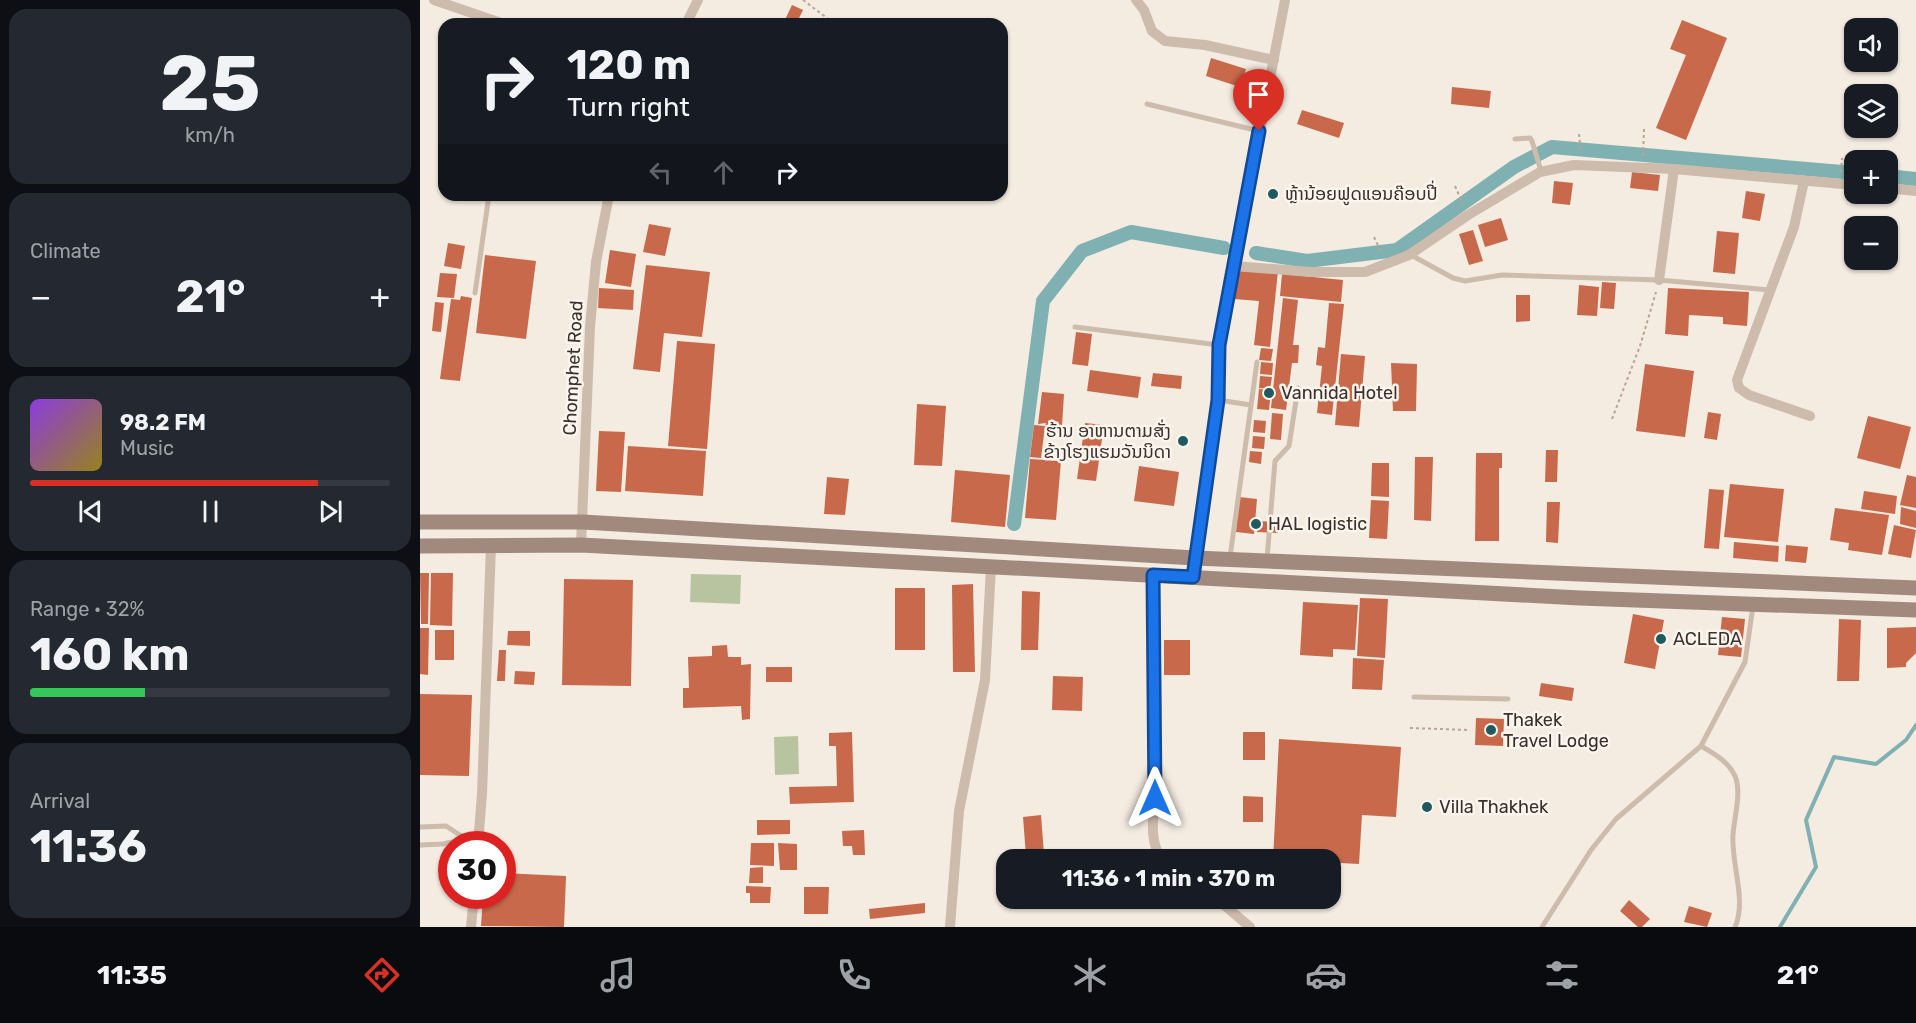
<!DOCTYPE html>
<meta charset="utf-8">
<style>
:root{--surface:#171b24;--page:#242831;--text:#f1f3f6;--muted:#9ea1a6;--line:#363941;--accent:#d93025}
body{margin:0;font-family:Rubik,"Noto Sans Lao",sans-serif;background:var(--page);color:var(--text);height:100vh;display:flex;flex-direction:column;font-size:22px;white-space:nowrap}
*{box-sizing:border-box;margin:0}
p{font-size:20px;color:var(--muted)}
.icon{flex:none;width:33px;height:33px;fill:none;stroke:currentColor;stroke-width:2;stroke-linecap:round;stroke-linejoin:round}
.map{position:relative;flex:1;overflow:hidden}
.drawer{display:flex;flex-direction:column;gap:9px;padding:9px;background:#0d0f14;width:420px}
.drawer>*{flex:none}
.guide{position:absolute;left:18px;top:18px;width:570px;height:183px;border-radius:18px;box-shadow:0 2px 4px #0004;background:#171b24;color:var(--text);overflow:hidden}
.buttons{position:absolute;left:1424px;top:18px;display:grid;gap:12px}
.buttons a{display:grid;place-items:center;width:54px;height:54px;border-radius:12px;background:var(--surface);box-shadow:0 2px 4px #0004;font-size:30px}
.speed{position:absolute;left:18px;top:831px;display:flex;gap:12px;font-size:30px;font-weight:700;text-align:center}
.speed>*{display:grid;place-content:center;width:78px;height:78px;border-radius:50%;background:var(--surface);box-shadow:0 2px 4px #0004;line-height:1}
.speed .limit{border:9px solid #d22;background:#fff;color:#111}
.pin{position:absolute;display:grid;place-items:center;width:51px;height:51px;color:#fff;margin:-62px -26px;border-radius:50% 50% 50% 0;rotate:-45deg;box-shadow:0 0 6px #0007}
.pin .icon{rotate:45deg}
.me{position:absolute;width:66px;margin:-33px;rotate:0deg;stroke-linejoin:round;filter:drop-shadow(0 0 4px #0008)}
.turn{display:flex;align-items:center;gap:21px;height:126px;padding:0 30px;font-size:27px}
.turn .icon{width:78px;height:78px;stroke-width:2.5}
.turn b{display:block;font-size:42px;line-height:51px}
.lanes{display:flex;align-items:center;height:57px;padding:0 30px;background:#0003;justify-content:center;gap:30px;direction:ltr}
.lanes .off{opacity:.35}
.big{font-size:45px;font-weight:700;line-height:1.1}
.drawer .card{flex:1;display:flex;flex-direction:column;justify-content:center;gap:9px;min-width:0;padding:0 21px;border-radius:18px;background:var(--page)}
.drawer .dial{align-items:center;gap:0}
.dial b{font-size:78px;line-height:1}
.song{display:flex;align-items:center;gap:18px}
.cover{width:72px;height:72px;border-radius:9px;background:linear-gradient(135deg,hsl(270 70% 55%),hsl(50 70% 35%))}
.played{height:6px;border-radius:3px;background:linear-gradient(90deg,var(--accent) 80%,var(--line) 80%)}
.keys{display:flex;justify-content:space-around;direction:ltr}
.heat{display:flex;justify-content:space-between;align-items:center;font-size:33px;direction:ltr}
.charge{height:9px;border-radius:4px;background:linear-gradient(90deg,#34c759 32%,var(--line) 0)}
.trip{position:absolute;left:576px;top:849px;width:345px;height:60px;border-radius:18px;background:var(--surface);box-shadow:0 2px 4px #0004;font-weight:700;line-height:60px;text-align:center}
.menu{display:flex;height:96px;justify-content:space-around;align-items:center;background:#090b0e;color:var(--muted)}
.menu .icon{width:42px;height:42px}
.menu .selected{color:var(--accent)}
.menu b{font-size:27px;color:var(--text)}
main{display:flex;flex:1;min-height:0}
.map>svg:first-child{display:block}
.green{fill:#b8c4a0}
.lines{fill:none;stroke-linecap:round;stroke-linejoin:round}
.stream{stroke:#7fb0b2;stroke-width:4}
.canal{stroke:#7fb0b2;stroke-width:14}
.building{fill:#c8694b}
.path{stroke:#b9a596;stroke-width:2;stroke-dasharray:3 3;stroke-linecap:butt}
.lane{stroke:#cdbbac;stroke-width:5}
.street{stroke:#cdbbac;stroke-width:10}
.secondary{stroke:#a18a7d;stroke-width:15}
.route-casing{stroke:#114b97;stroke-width:15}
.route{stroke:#1a73e8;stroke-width:10}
.poi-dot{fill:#1f5a5e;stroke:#fbf5ee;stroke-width:2}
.labels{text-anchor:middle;stroke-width:5;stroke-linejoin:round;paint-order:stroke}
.poi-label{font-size:18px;fill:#3b302b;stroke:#fbf5ee;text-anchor:start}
.street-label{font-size:18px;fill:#3b302b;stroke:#fbf5ee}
</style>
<main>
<section class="drawer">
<div class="card dial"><b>25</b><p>km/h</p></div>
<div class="card"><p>Climate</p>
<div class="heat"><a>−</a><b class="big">21°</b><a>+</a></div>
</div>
<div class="card">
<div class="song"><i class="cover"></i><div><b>98.2 FM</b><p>Music</p></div></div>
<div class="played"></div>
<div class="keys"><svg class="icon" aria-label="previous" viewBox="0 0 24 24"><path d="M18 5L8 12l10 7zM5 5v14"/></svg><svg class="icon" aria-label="pause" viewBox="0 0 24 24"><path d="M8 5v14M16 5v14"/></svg><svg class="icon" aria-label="next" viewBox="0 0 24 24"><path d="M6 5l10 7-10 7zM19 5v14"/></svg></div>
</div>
<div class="card"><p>Range · 32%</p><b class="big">160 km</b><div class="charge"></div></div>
<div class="card"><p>Arrival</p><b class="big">11:36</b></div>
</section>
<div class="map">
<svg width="1496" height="927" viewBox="0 0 1496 927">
<rect width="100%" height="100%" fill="#f4ebe1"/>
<g class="green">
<polygon points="271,574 321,575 320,604 270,602"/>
<polygon points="378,736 379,774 355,775 354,737"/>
</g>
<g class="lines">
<polyline class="stream" points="1360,927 1396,867 1386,820 1414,757 1456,764 1486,740 1496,725"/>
<g class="canal">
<polyline points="1467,176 1496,179"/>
<polyline points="836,253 887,261 977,250 1094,167 1132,147 1434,173"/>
<polyline points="594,524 623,301 662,251 711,232 804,248"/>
</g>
</g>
<g class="building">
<polygon points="372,5 383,10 376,24 363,24"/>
<polygon points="1262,20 1307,38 1266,140 1236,128 1266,55 1250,49"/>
<polygon points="791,58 826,69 820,87 786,76"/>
<polygon points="1032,87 1071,91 1069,108 1031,104"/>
<polygon points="882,110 924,123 919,138 877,124"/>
<polygon points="1212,172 1240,175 1238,191 1210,188"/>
<polygon points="1134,181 1153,183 1150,205 1132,203"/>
<polygon points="1326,191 1345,194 1340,221 1322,218"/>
<polygon points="1081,218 1088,240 1065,247 1058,225"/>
<polygon points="229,224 251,228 245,256 223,252"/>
<polygon points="1053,230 1063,261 1049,265 1039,234"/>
<polygon points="1297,231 1319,233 1315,274 1293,272"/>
<polygon points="28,243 45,246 41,269 24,266"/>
<polygon points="190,250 216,254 211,287 185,283"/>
<polygon points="65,255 116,261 106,339 56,333"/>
<polygon points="226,265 290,272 282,337 244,333 240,372 213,369"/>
<polygon points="817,267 858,271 850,347 834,345 839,301 814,299"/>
<polygon points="20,273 37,274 34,298 17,297"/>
<polygon points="862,274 923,280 921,302 860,296"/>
<polygon points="1182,282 1196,283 1194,309 1180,308"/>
<polygon points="1159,285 1179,287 1177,316 1157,315"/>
<polygon points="179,288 214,290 213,310 178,308"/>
<polygon points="1248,288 1329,292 1327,326 1303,324 1303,317 1269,315 1268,336 1245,334"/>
<polygon points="1096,295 1110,295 1110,321 1096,322"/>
<polygon points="41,296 52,298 40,381 20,379 31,299 40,300"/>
<polygon points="863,298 878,300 873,345 879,345 878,363 872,363 866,410 851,408"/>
<polygon points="15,302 24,303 21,332 12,331"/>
<polygon points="909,303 924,304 912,415 897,413 902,366 896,365 898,347 905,348"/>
<polygon points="656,332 672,334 668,366 652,364"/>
<polygon points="257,341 295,344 287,449 248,446"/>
<polygon points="841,348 853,349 851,361 839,360"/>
<polygon points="921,354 945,356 939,427 915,425"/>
<polygon points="841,362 853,363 852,375 840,374"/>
<polygon points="971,363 997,364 996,411 973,411"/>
<polygon points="1225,364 1274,371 1265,437 1216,431"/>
<polygon points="670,370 721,377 718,398 667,391"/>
<polygon points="733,373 762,376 761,389 731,386"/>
<polygon points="840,376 852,377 850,389 839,388"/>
<polygon points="839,389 851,390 849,410 837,409"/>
<polygon points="622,392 644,394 642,426 634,425 633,430 625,430 626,423 618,424"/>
<polygon points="497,404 526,406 522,466 494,465"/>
<polygon points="1288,412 1301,414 1297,440 1284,438"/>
<polygon points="852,413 863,414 861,440 850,439"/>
<polygon points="1448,416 1491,427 1480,469 1437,458"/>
<polygon points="834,420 846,421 845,433 833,432"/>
<polygon points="665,423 684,425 676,481 657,479"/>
<polygon points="614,425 625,426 621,458 610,457"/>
<polygon points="179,431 205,432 201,492 176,491"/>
<polygon points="833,436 845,437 844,449 832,448"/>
<polygon points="208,446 286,451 283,496 205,491"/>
<polygon points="1126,450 1138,450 1137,482 1125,482"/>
<polygon points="830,451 842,452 841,464 829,462"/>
<polygon points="1056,453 1082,453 1082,468 1079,468 1079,541 1055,541"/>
<polygon points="995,457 1013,457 1011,521 994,520"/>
<polygon points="610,459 641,461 636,520 605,518"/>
<polygon points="952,463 969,463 969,497 951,496"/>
<polygon points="719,466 759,472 754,506 714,501"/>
<polygon points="535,470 590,475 585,527 531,522"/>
<polygon points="1487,475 1496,477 1496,508 1480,505"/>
<polygon points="407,477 429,479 425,515 404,514"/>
<polygon points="1310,484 1364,489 1358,542 1304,537"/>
<polygon points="1289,489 1304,490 1299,549 1284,548"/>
<polygon points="1444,491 1477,496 1475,514 1441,509"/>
<polygon points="819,497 837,499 834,534 816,532"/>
<polygon points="951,500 969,501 967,539 949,538"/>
<polygon points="1127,502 1140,502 1138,543 1126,542"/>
<polygon points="1481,507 1496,511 1496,528 1480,524"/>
<polygon points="1415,508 1469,515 1462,555 1428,550 1429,543 1410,540"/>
<polygon points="838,521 859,522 858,533 837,532"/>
<polygon points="1474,525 1496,530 1491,558 1468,554"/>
<polygon points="1314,542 1359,546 1358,562 1313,558"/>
<polygon points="1366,545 1388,547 1386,563 1365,561"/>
<polygon points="0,573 9,573 8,624 1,624"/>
<polygon points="11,573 33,573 32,626 10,625"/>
<polygon points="144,579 213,580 211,686 142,685"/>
<polygon points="553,584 555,672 533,672 532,585"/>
<rect x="475" y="588" width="30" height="62"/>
<polygon points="602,591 620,592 618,650 601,650"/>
<polygon points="940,598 968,599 965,658 937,656"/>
<polygon points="883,602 938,605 935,650 913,649 913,657 880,655"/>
<polygon points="1213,614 1244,620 1235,669 1204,663"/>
<polygon points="1302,617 1325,619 1321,657 1298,655"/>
<polygon points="1419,619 1441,620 1439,681 1417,681"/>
<polygon points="1496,627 1496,653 1486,663 1486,667 1467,668 1467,628"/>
<polygon points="0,628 9,628 8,675 0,674"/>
<rect x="15" y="630" width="19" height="30"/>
<polygon points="88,631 110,631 110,646 87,645"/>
<rect x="744" y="640" width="26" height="35"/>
<polygon points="307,645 308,657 321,657 321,665 331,664 330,719 322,720 321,706 263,708 263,688 269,688 268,657 292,656 292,646"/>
<polygon points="79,650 86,650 85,681 77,681"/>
<polygon points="933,658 964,660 962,690 932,689"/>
<rect x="346" y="667" width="26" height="15"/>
<polygon points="95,671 115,672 114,685 94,684"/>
<polygon points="633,676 663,677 662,711 632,710"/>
<polygon points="1121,683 1154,688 1152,701 1119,696"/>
<polygon points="0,694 52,695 49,776 0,775"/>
<polygon points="1056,718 1084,719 1083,746 1055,745"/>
<polygon points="432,732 434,802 370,804 369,787 417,786 416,746 409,746 409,733"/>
<rect x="823" y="732" width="22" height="28"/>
<polygon points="859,739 981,747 976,817 942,815 939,864 920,863 917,898 910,897 910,860 853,860"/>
<polygon points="823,796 843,797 843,822 823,822"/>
<polygon points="621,815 624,854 606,856 603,817"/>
<polygon points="337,820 370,820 370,834 337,835"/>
<polygon points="444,830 445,855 433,855 432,846 423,846 422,831"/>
<polygon points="331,843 354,843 354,866 330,865"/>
<polygon points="358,843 377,844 377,870 360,870"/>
<polygon points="343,867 343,883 329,883 330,868"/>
<polygon points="82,873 146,876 144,927 61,926 63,896 82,896"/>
<polygon points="326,886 351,887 350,903 330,903 330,893 326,893"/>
<polygon points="384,887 409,887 408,914 384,914"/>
<polygon points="1209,900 1230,919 1222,927 1218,927 1200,911"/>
<polygon points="505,903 505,913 450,919 449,909"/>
<polygon points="1269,906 1292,913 1287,927 1264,922"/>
</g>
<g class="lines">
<g class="path">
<polyline points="383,0 415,24"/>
<polyline points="1159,134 1161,153"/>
<polyline points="1223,156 1224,129"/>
<polyline points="1421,172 1422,158"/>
<polyline points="1035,186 1043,204"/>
<polyline points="954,237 962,254"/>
<polyline points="1192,419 1220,346 1236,292"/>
<polyline points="990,728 1049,730"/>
</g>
<g class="lane">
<polyline points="727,104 839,131"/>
<polyline points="1095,139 1110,138 1112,141 1121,171"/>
<polyline points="166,195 187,199"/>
<polyline points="991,255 1033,278 1045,281 1082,275 1239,280 1350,290"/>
<polyline points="55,293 69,195"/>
<polyline points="655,327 799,345"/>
<polyline points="798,400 831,405"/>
<polyline points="810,557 837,362"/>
<polyline points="847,559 855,461 869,446 878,388"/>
<polyline points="994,697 1088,699"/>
<path d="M1281,746C1293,753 1309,762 1315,776C1322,792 1314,818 1313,835C1311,864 1327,900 1315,927"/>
<polyline points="0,827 26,826 46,839"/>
<polyline points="0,845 23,844 59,836"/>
<polyline points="1122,927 1171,850 1196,819 1281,746 1325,662 1333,606"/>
</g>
<g class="street">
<polyline points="14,0 84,24"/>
<polyline points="716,0 724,10 732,31 745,41 785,45 854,60"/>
<polyline points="266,24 278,0"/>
<polyline points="1384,181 1374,227 1317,380 1319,388 1329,395 1390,416"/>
<polyline points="1467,188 1496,191"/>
<polyline points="813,266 891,272 945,272 989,255 1048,215 1120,172 1154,165 1254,169 1434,185"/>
<polyline points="1239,280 1254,169"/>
<polyline points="161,545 170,327 176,262 189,195"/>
<path d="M733,575L735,798C733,820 729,841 742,860"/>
<polyline points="773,577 798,400 799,345 865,0"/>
<polyline points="58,844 62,794 71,545"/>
<polyline points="796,898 830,927"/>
<polyline points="51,927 54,896"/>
<polyline points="530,927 539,811 565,680 571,567"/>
</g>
<g class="secondary">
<polyline points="0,522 163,522 775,558 1496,588"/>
<polyline points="0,546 161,545 1160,598 1496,610"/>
</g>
</g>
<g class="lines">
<g class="route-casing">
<polyline id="route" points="735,798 733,575 773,577 798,400 799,345 839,131"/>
</g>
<use href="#route" class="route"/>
</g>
<g class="poi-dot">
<circle cx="853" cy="194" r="6"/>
<circle cx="849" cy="393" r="6"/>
<circle cx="763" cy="441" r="6"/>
<circle cx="836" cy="524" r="6"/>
<circle cx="1241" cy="639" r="6"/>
<circle cx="1071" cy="730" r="6"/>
<circle cx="1007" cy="807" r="6"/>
</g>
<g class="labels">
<g class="poi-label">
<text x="865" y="200">ຫຼ້ານ້ອຍຟູດແອນຄ໊ອບປີ່</text>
<text x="861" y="399">Vannida Hotel</text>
<text x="751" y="437" text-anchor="end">ຮ້ານ ອາຫານຕາມສັ່ງ<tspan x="751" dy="21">ຂ້າງໂຮງແຮມວັນນິດາ</tspan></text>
<text x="848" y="530">HAL logistic</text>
<text x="1253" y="645">ACLEDA</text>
<text x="1083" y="726">Thakek<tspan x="1083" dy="21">Travel Lodge</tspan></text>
<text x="1019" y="813">Villa Thakhek</text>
</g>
<g class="street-label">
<text transform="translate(153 368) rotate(-87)" y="6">Chomphet Road</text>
</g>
</g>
</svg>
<div class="buttons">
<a><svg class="icon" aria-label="sound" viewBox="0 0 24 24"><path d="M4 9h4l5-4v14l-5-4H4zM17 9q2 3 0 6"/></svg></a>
<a><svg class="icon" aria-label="layers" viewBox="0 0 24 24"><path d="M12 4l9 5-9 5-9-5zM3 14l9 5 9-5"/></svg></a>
<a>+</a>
<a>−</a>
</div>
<div class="speed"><div class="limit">30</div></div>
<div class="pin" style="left:839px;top:131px;background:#d93025"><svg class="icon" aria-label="arrive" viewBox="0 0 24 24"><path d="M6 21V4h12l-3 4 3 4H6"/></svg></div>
<svg class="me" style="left:735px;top:798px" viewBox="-20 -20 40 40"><path d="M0-17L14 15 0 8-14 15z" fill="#1a73e8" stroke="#fff" stroke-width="4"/></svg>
<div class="trip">11:36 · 1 min · 370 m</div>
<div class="guide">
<div class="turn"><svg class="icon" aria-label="right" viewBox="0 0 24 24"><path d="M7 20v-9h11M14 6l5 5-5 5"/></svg><div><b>120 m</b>Turn right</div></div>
<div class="lanes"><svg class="icon off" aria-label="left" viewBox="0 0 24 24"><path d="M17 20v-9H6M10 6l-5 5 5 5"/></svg><svg class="icon off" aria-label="ahead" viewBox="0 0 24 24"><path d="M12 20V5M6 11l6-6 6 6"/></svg><svg class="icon" aria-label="right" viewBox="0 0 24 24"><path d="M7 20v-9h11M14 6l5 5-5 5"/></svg></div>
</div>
</div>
</main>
<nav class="menu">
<b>11:35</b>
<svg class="icon selected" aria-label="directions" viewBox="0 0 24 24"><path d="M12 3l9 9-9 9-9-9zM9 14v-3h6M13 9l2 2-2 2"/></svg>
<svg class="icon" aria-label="music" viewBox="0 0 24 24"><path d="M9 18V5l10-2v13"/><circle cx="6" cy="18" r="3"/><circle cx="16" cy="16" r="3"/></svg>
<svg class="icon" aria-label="phone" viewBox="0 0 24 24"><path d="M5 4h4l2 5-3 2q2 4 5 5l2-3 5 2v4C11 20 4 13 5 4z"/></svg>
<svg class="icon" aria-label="climate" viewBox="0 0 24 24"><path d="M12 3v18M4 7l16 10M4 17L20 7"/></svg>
<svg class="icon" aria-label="car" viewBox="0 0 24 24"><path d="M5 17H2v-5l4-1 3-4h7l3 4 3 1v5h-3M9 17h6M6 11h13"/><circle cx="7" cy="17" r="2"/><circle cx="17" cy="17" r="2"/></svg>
<svg class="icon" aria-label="filters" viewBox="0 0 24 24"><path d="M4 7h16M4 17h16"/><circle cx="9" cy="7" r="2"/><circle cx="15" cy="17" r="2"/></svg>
<b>21°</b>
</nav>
